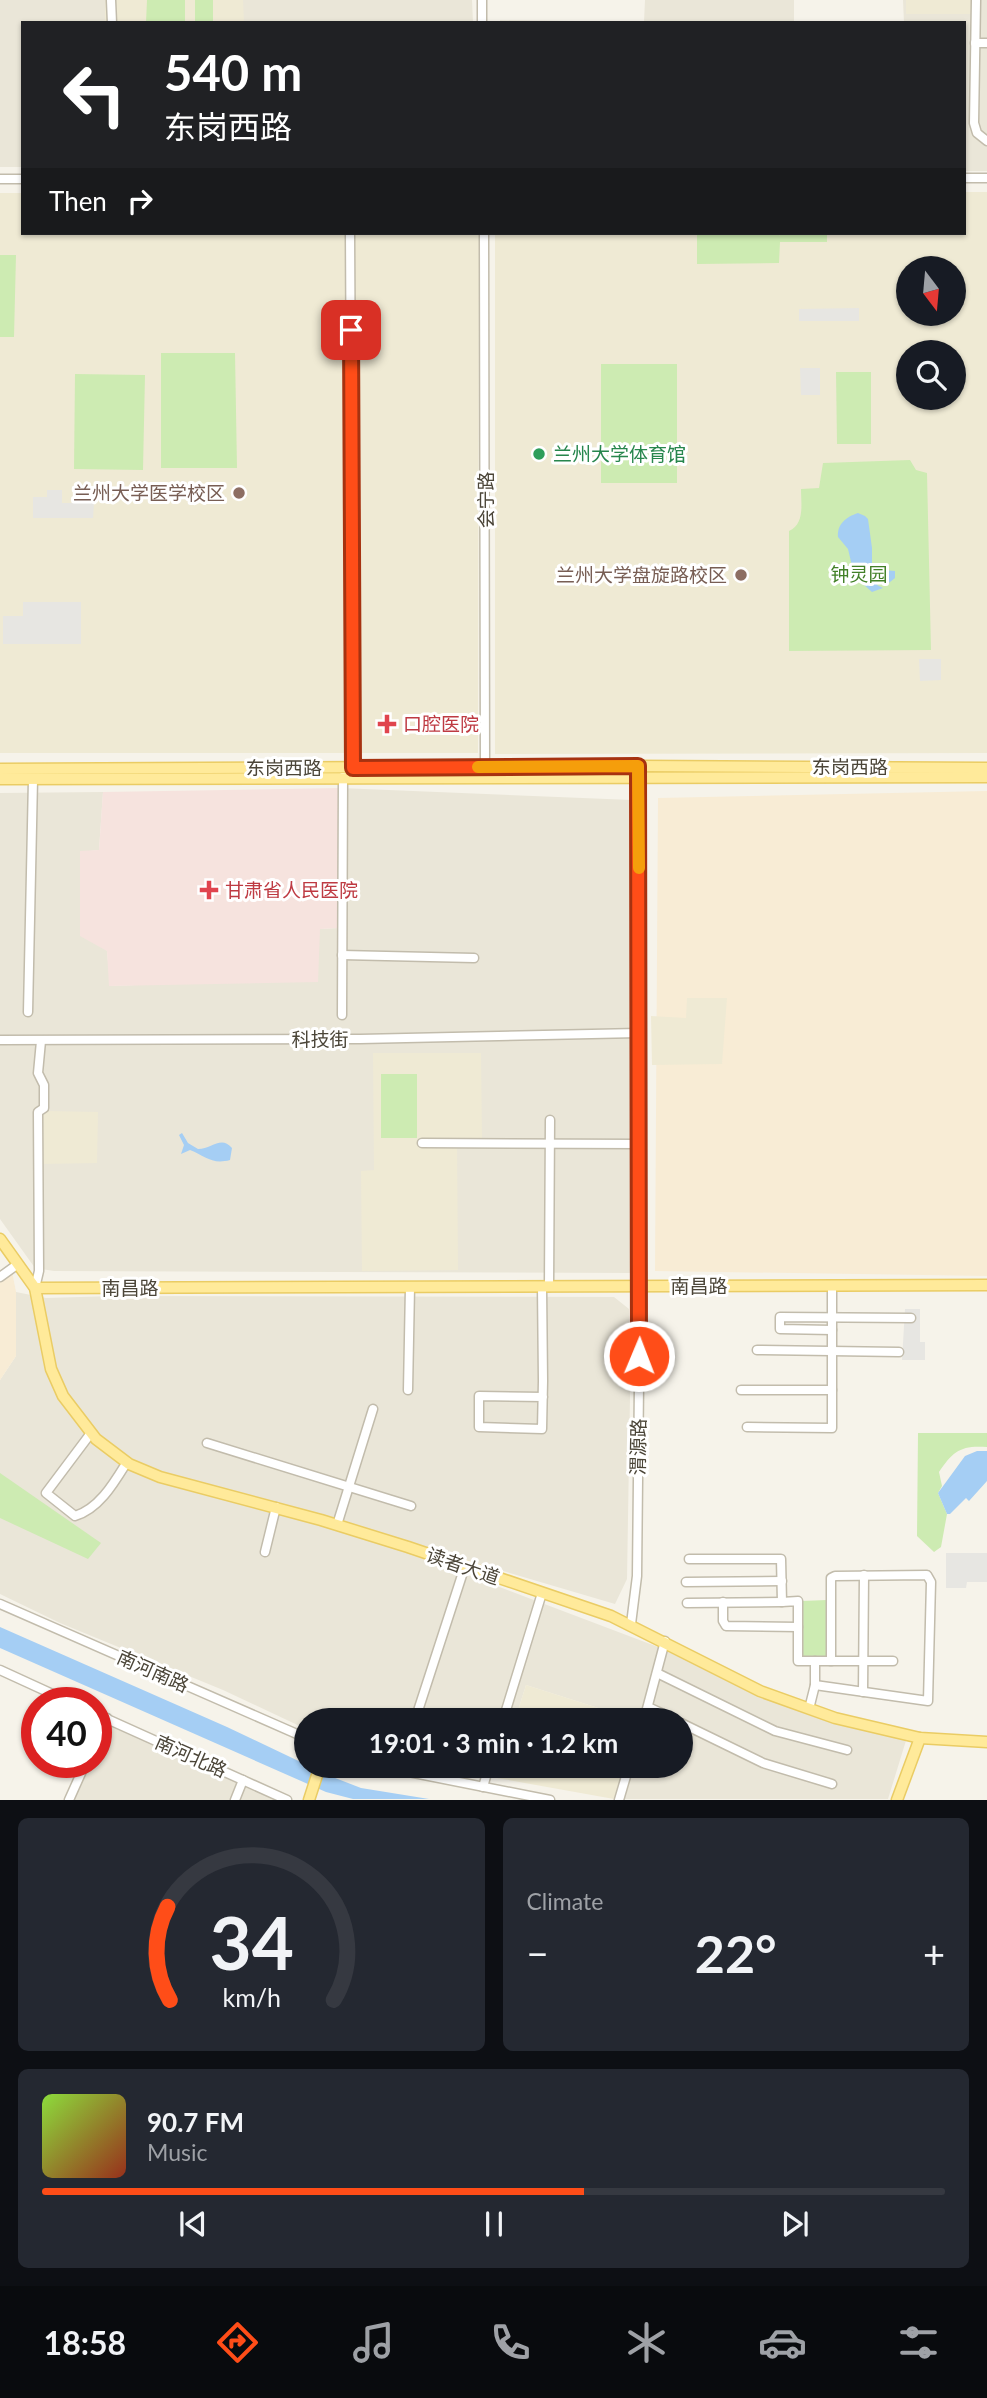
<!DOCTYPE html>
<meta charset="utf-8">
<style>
:root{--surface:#171b24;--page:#242831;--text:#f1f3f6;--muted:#9ea1a6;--line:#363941;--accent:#ff4d18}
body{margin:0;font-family:Lato,"Noto Sans SC",sans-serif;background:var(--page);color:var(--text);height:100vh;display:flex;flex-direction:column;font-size:26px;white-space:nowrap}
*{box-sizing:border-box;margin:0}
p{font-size:23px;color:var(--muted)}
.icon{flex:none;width:38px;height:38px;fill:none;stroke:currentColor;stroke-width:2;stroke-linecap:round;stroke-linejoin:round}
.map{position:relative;height:1800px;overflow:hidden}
.side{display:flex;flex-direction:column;gap:18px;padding:18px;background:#0d0f14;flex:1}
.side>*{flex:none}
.guide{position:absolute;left:21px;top:21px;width:945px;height:214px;border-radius:0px;box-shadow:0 2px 5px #0004;background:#202124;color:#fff;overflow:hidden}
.needle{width:46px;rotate:164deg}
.fabs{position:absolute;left:896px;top:256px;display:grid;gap:14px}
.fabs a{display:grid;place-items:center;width:70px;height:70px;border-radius:50%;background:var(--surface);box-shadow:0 2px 5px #0004;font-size:35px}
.speed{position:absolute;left:21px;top:1687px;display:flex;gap:14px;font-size:35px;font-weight:700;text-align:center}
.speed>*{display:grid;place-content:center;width:91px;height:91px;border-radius:50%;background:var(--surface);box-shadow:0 2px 5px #0004;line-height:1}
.speed .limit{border:10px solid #d22;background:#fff;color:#111}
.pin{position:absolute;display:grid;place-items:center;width:60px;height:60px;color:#fff;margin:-30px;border-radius:14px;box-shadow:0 4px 10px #0006}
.me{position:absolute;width:77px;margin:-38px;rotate:1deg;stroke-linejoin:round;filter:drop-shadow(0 0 5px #0008)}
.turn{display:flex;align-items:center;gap:24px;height:147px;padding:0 28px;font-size:32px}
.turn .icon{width:91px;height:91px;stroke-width:2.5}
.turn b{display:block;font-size:49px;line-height:60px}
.then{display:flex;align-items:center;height:66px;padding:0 28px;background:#0003;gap:14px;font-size:26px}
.big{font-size:52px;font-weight:700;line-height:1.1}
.side .widget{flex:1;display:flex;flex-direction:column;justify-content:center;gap:10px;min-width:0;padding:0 24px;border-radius:10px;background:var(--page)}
.side .dial{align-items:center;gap:0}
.dial svg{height:182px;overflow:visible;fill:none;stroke:var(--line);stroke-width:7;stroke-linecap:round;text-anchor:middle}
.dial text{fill:var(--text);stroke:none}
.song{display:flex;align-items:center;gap:21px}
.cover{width:84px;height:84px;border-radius:10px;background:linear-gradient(135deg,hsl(90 70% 55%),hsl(10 70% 35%))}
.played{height:7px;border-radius:4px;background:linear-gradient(90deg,var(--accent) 60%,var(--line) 60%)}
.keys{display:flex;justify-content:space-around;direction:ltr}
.heat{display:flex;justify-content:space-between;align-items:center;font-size:38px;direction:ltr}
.side .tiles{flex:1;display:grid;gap:18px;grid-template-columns:1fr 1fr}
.widget:last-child{grid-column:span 2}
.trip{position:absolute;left:294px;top:1708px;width:399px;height:70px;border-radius:35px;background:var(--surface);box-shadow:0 2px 5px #0004;font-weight:700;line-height:70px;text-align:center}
.dock{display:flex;height:112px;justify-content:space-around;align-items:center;background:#090b0e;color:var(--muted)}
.dock .icon{width:49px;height:49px}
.dock .active{color:var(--accent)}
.dock b{font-size:32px;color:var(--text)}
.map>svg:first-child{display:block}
.residential{fill:#eae6d8}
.commercial{fill:#f8ecd5}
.education{fill:#efead4;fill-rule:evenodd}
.medical{fill:#f6e3de}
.green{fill:#cdebb2}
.parking{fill:#e7e6e2}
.water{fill:#a5cef4}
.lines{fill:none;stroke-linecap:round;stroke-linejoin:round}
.minor-casing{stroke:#c2bcac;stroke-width:11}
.major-casing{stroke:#eacc64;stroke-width:13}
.minor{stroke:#fff;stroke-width:8}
.major{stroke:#ffea9a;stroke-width:10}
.route-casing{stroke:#a63210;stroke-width:18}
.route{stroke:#ff4d18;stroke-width:12}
.slow{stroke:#f59e0b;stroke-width:12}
.leisure-dot{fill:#2e9e5b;stroke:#fff;stroke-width:2.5}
.education-dot{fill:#8d6e63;stroke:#fff;stroke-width:2.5}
.health-dot{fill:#e0444e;stroke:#fff;stroke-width:2.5}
.labels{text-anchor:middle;stroke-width:6;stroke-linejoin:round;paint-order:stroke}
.leisure-label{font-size:19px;fill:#27864d;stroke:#fff;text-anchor:start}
.education-label{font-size:19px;fill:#785e54;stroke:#fff;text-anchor:end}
.street-label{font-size:19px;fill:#4b4538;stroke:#fff}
.park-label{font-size:19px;fill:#428027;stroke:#fff}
.health-label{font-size:19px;fill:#be3a42;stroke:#fff;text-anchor:start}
</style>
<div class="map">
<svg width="987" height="1800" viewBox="0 0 987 1800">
<rect width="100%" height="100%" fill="#f6f3ea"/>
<g class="residential">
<polygon points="0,0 472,0 473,23 23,23 23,167 0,167"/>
<polygon points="645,0 794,0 794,23 500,23 500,20 644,22"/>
<polygon points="903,0 987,0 987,171 964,171 964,23 904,23"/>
<polygon points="340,788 632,800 633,1273 54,1271 35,1268 0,1219 0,793 103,792 99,850 80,852 107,951 110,986 165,984 320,929 338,928"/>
<polygon points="16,1292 46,1298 115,1296 614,1297 629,1309 630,1397 627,1579 615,1604 293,1509 658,1647 771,1700 908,1734 888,1799 614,1799 624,1766 681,1766 681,1720 636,1720 526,1685 515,1720 306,1720 306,1729 223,1690 60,1623 0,1594 0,1380 16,1356"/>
<polygon points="112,1721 287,1800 73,1800 92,1762 96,1762 96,1753"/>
<polygon points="443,1766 501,1766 497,1778"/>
</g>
<g class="commercial">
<polygon points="987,791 987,1276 655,1271 658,798"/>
<polygon points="11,1266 16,1292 16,1356 0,1380 0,1273"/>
</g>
<g class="education">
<polygon points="105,0 243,0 244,23 105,23"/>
<polygon points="906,0 972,0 973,14 906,14"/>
<path d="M964,192H987V753L495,754V233H964ZM908,268H954V313H908ZM908,352H954V397H908Z"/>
<polygon points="0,193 23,193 23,233 479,233 478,753 0,753"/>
<polygon points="687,998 727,998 722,1064 652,1065 651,1016 686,1018"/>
<polygon points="373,1053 481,1053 482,1140 457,1141 458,1270 362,1271 361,1171 374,1170"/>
<polygon points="46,1111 98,1112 97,1163 40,1164 40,1119"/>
<polygon points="526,1685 636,1720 515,1720"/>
<polygon points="501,1766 624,1766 614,1799 497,1778"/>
</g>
<polygon class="medical" points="340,788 338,928 320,929 318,982 109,986 107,951 80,936 80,851 99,850 103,792"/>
<g class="green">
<polygon points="147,0 185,0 185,23 146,23"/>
<rect x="195" y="0" width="18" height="23"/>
<polygon points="697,233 779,233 780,236 780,233 827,233 827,242 780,242 779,263 697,264"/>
<polygon points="0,255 16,255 14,337 0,337"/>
<polygon points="161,353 235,353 237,468 161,468"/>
<rect x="601" y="364" width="76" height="119"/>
<polygon points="836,372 871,372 871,444 837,444"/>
<polygon points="75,374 145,375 143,470 74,469"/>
<path d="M910,460L916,470L927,473L931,650L789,651V531C805,524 801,504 801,489L819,488L823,463Z"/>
<rect x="381" y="1074" width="36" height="64"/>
<path d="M918,1433H987V1447C961,1445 953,1451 939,1472L942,1486L938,1493L947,1514L941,1547L934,1552L917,1536Z"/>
<polygon points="0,1473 101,1543 88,1559 0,1518"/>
<polygon points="827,1600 828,1657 802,1657 801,1601"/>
</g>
<g class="parking">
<polygon points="859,308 859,321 799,321 799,309"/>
<polygon points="800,368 820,368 820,395 801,395"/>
<polygon points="47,490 62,490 62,503 94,503 93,518 33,518 33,497 47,497"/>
<polygon points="23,602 81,602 81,644 3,644 3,616 23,616"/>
<polygon points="919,659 941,659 941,680 920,681"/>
<polygon points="905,1309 920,1309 920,1342 925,1342 925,1360 902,1360"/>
<polygon points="946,1553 987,1553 987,1582 967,1582 966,1588 946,1588"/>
</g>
<g class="water">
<path d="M858,513L865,516L868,519L872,548V569L895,571V578L885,586L886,580L880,578L877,585L883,588L872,592L863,584L867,577L853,570L848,549L838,537C837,524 846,517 858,513Z"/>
<path d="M182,1133L188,1143L198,1149C212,1149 221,1135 232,1148L230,1160C212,1165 205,1156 190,1150L181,1154L184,1145L179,1135Z"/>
<polygon points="977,1451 987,1451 987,1481 969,1501 966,1498 950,1514 947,1514 938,1493 965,1456"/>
<polygon points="0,1627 227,1727 330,1776 361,1788 429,1799 353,1799 326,1792 0,1648"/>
</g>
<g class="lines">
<g class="minor-casing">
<g id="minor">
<polyline points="111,0 112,23"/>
<polyline points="482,0 482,23"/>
<polyline points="976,0 974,123 977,133 987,141"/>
<polyline points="975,43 987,43"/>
<polyline points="964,178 987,178"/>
<polyline points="0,179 23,179"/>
<polyline points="350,233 353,768"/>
<polyline points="484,233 485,767"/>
<polyline points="342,955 474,958"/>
<polyline points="28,1012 33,779"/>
<polyline points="342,1015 343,777"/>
<polyline points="0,1040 360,1039 639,1033"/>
<polyline points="422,1143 639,1144"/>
<polyline points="0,1277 18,1264"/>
<polyline points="542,1287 543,1381 542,1429 479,1427 479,1396 543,1397"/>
<polyline points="549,1287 550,1120"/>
<polyline points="35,1288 39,1271 38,1112 44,1108 44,1085 38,1073 41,1041"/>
<polyline points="832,1330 780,1329 780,1317 911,1318"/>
<polyline points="757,1350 899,1352"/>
<polyline points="408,1390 410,1287"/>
<polyline points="741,1390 832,1390"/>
<polyline points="747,1427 832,1428 832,1286"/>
<path d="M91,1433L46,1493L75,1516C99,1509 114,1483 127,1462"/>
<polyline points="207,1443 411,1506"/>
<polyline points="337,1525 373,1409"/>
<polyline points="265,1552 276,1507"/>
<polyline points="689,1559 781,1559 782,1602 798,1601 798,1661 831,1661 831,1578 835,1576 927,1575 931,1582 928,1701 815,1685"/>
<polyline points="686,1582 782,1581"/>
<polyline points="723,1602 723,1621 726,1626 798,1627"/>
<polyline points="687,1603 782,1602"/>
<polyline points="0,1604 306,1738"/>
<polyline points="631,1624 637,1576 640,1287 639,774"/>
<polyline points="831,1661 893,1661"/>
<polyline points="0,1670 72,1703"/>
<polyline points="657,1673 775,1731 847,1750"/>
<polyline points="863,1692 864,1575"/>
<polyline points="648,1707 676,1720"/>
<polyline points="809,1709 815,1685 815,1661"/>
<polyline points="96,1714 287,1800"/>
<polyline points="415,1720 465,1566"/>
<polyline points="503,1720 542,1593"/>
<polyline points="644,1720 665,1641"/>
<polyline points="681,1723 763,1763 832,1784"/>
<polyline points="96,1740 107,1718"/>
<polyline points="378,1766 550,1800"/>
<polyline points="483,1787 489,1766"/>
<polyline points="69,1800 86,1762"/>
<polyline points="235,1800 243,1780"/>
<polyline points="619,1800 629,1766"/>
</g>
</g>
<g class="major-casing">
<g id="major">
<polyline points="0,769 638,766 987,768"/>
<polyline points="0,779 987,777"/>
<polyline points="0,1239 35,1288 51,1369 63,1396 96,1439 129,1464 160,1477 321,1520 408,1547 611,1616 760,1691 835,1718 920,1738 987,1742"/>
<polyline points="35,1288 987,1285"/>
<polyline points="309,1800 320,1766"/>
<polyline points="897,1800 920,1738"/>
</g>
</g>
<use href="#minor" class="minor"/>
<use href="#major" class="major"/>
</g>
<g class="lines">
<g class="route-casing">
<polyline id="route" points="351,330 353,768 638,766 639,1356"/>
</g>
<use href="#route" class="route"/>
<polyline class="slow" points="478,767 638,766 639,868"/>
</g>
<circle class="leisure-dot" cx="539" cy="454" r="7"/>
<g class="education-dot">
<circle cx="239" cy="493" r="7"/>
<circle cx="741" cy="575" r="7"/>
</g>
<g class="health-dot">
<path d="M383.5 713.5h7v7h7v7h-7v7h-7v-7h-7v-7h7z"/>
<path d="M205.5 879.5h7v7h7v7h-7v7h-7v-7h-7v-7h7z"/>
</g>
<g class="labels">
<g class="leisure-label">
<text x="553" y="461">兰州大学体育馆</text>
</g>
<g class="education-label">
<text x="225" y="500">兰州大学医学校区</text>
<text x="727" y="582">兰州大学盘旋路校区</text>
</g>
<g class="street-label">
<text transform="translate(486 500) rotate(-90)" y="7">会宁路</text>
<text x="850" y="774">东岗西路</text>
<text x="284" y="775">东岗西路</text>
<text x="320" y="1046">科技街</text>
<text x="699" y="1293">南昌路</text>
<text x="130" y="1295">南昌路</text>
<text transform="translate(638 1447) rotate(-89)" y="7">渭源路</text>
<text transform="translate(463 1566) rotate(19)" y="7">读者大道</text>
<text transform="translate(153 1671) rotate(24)" y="7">南河南路</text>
<text transform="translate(191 1756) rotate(24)" y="7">南河北路</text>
</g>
<g class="park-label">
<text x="859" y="581">钟灵园</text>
</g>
<g class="health-label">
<text x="403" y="731">口腔医院</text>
<text x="225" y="897">甘肃省人民医院</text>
</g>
</g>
</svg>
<div class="fabs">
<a><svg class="needle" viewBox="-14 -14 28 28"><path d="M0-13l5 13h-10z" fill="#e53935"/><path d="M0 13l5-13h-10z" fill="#9ea1a6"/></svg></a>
<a><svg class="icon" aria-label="search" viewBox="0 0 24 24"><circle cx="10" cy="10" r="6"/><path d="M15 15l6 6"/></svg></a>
</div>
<div class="speed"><div class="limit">40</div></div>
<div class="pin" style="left:351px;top:330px;background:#d93025"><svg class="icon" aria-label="arrive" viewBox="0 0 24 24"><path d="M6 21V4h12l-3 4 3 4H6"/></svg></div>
<svg class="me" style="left:639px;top:1356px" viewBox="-20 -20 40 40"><circle r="17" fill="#ff4d18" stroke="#fff" stroke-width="3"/><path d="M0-11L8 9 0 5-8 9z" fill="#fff"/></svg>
<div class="trip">19:01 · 3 min · 1.2 km</div>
<div class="guide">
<div class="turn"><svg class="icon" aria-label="left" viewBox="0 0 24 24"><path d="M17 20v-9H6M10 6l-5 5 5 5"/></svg><div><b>540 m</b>东岗西路</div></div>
<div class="then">Then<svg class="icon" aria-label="right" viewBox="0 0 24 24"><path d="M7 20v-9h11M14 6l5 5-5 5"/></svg></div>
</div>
</div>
<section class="side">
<div class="tiles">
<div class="widget dial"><svg viewBox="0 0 100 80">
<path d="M14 69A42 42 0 1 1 86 69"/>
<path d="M14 69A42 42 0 0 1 13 28" stroke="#ff4d18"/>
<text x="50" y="56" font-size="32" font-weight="700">34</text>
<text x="50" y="72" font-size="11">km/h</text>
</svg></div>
<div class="widget"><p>Climate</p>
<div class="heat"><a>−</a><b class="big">22°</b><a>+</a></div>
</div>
<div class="widget">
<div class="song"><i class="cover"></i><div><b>90.7 FM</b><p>Music</p></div></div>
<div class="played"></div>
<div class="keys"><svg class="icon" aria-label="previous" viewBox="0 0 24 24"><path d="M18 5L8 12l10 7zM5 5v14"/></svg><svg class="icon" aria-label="pause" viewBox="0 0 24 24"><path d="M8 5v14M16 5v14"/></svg><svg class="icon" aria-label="next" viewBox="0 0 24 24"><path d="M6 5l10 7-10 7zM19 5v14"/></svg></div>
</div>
</div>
</section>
<nav class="dock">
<b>18:58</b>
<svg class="icon active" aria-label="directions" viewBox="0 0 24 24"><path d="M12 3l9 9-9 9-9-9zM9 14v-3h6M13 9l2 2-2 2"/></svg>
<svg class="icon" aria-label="music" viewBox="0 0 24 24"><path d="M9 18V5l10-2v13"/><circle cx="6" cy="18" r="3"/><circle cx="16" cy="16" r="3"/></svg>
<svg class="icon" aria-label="phone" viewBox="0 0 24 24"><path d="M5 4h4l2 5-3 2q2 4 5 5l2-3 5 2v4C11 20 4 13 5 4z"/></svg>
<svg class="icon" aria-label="climate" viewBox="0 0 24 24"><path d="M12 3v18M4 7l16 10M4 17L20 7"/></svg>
<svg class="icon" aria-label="car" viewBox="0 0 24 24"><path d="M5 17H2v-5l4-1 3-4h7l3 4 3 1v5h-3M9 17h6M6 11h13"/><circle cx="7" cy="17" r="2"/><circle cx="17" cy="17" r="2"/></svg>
<svg class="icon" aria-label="filters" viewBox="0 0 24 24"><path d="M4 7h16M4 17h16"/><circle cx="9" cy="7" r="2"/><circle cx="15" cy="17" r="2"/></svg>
</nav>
